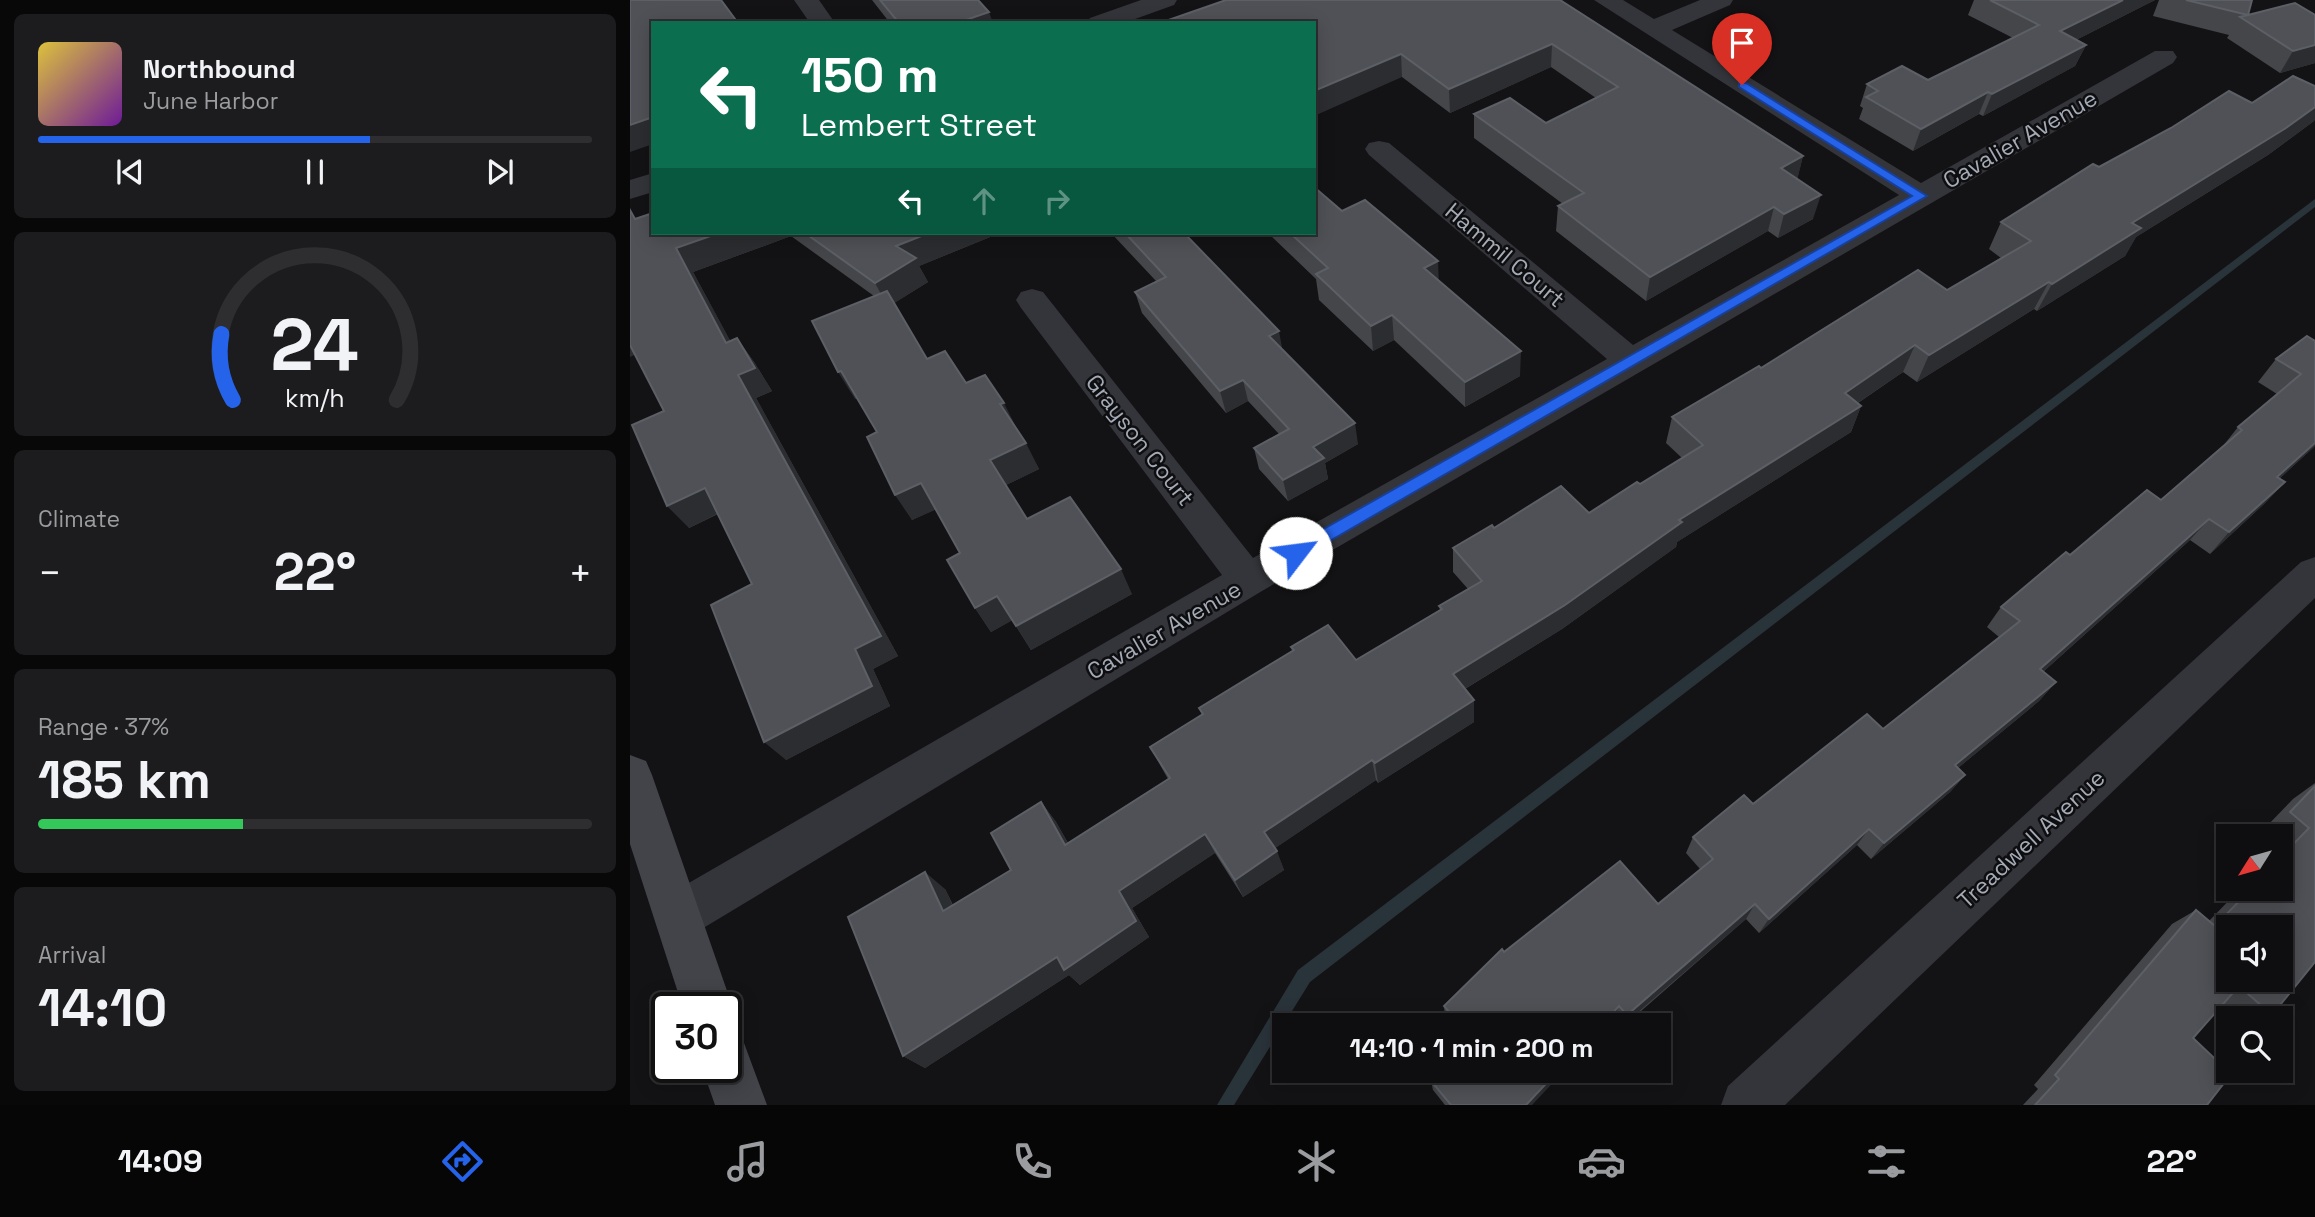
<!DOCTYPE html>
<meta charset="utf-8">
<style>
:root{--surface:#0e0e10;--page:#1c1c1e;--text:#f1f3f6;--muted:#9b9c9f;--line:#2e2e30;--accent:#2563eb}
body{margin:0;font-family:"Space Grotesk",sans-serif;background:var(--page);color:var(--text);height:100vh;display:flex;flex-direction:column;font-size:26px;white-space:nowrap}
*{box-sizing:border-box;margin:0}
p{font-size:23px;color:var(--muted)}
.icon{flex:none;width:38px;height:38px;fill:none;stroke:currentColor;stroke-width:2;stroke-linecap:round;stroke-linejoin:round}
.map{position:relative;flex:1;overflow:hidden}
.side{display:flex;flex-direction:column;gap:14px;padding:14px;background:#080809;width:630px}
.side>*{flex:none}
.banner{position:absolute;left:21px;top:21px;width:665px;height:214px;border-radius:0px;box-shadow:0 4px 18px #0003,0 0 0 2px var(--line);background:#0b6e4f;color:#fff;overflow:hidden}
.needle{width:46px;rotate:233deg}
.tools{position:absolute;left:1586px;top:824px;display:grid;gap:14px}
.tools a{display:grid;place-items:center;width:77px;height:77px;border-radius:0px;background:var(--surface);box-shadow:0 4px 18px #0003,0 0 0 2px var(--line);font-size:35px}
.speed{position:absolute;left:21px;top:992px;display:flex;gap:14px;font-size:35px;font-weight:700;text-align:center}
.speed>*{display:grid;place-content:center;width:91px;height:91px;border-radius:50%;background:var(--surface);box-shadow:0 4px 18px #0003,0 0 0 2px var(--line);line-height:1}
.speed .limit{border:4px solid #111;border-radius:10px;background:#fff;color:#111}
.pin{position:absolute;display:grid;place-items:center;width:60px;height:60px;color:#fff;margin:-72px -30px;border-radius:50% 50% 50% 0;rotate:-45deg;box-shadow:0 0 7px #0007}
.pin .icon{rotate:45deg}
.me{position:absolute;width:77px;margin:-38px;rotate:60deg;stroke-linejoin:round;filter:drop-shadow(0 0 5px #0008)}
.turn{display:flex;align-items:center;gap:24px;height:147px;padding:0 35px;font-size:32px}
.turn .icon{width:91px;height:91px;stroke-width:2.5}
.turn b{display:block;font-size:49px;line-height:60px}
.lanes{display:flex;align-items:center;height:66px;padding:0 35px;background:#0003;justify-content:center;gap:35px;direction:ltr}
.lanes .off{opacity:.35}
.big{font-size:52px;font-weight:800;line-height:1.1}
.side .tile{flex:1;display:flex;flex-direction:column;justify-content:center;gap:10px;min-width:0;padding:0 24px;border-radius:10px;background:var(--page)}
.side .dial{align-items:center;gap:0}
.dial svg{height:182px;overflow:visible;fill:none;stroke:var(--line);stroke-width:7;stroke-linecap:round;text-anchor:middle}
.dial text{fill:var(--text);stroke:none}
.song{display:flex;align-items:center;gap:21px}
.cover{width:84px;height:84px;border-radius:10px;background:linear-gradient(135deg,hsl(50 70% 55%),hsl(280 70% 35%))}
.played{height:7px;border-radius:4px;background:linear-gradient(90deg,var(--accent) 60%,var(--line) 60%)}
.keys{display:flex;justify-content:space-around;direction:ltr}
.heat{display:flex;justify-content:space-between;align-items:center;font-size:38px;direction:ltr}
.charge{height:10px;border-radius:5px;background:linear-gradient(90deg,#34c759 37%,var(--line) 0)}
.trip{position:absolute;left:642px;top:1013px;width:399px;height:70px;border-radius:0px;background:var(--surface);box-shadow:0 4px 18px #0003,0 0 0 2px var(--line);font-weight:800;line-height:70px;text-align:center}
.tabs{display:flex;height:112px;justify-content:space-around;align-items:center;background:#060606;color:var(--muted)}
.tabs .icon{width:49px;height:49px}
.tabs .on{color:var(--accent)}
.tabs b{font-size:32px;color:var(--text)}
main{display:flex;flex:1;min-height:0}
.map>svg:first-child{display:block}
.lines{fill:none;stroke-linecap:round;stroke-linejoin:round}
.stream{fill:#29333a;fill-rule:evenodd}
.minor{fill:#34353a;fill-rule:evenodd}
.secondary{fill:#42444a;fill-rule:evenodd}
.wall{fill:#44464a}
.shaded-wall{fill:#2c2d30}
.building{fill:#4f5156;stroke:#5c5f65;stroke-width:2;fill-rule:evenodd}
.route{fill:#2563eb;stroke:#184099;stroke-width:2}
.labels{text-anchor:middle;stroke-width:5;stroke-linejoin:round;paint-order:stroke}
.street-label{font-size:23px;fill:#a4abb6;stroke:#0e0e10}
</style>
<main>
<section class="side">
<div class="tile">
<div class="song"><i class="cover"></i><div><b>Northbound</b><p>June Harbor</p></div></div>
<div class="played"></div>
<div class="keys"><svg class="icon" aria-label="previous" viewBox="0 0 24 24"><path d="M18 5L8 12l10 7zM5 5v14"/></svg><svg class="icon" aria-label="pause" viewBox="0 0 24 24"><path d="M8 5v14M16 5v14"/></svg><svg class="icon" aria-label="next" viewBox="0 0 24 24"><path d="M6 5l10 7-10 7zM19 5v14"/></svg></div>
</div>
<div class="tile dial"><svg viewBox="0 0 100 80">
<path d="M14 69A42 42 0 1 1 86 69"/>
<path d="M14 69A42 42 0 0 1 9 40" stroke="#2563eb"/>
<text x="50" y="56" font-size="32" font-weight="700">24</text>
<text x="50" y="72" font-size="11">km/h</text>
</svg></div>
<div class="tile"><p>Climate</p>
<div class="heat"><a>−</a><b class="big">22°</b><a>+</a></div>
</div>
<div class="tile"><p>Range · 37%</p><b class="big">185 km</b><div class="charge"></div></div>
<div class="tile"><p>Arrival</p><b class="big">14:10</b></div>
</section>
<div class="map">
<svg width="1685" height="1105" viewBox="0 0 1685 1105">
<rect width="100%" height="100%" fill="#131315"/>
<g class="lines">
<polygon class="stream" points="1685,199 1685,207 680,982 604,1105 587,1105 668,970"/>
<g class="minor">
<polygon points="164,0 189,0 205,23 180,23"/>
<polygon points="511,0 547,0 544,5 494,23 457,23 460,18"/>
<polygon points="964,0 993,0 1024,19 1070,0 1103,0 1100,5 1042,30 1291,183 1525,51 1543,51 1547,57 1543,63 632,591 65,933 48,940 31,933 24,916 31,899 592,575 391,308 386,300 391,292 402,289 413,292 623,558 977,359 739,155 735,149 739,143 749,141 759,143 1003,345 1269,195"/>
<polygon points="23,173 23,192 0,199 0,180"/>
<polygon points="1685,557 1685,598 1155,1105 1091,1105 1098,1086 1671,562"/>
</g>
<g class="secondary">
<polygon points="0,755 16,761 22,775 103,1008 96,1024 96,1008 53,1008 0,844"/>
<polygon points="96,1035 114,1043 137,1105 85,1105 72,1068 96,1068"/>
</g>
</g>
<g class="wall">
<polygon points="242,0 348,0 363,23 260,23"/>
<polygon points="930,0 1173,156 1167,179 1183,219 1148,238 1138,231 1016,301 926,231 928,206 933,204 844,138 844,114 916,123 966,98 921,67 820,113 772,77 684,23"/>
<polygon points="1344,0 1525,0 1446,40 1456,45 1445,66 1353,116 1349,114 1283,151 1229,119 1233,108 1230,106 1237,84 1298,80 1383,38 1338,15"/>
<polygon points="1529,0 1622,0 1618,15 1685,63 1650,73 1597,38 1599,35 1523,16"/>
<polygon points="1685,86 1685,119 1684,121 1638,155 1506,237 1495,256 1407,311 1404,309 1287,382 1273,372 1228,403 1231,406 1221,432 1047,542 1046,547 932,629 835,689 844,722 748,783 746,780 645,848 654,870 613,897 585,853 502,908 519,937 450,985 439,975 295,1068 273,1056 315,889 323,905 381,870 411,802 426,822 438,843 538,779 520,747 572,715 569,708 662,651 661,647 726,660 810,610 809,606 838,589 823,572 823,548 864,528 959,513 1010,484 1052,458 1036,443 1042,417 1131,368 1317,290 1371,258 1359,249 1371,222 1469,167 1622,103"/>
<polygon points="712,211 808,261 808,280 890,376 835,407 764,340 743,351 689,300 686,279 638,233 684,233"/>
<polygon points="6,218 23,233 370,233 289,266 298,282 264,303 297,359 336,383 387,429 409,469 376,485 397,519 502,594 401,650 382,620 361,632 345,608 330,553 306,509 282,520 247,432 227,398 225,399 244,296 161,236 63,272 100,341 107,338 124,362 142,391 126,398 268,656 243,669 260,706 156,760 122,584 88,514 59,528 34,411"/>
<polygon points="481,233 554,233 653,350 728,444 695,463 698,479 658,501 629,469 624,448 649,434 618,401 596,413 512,313 505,292 527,282"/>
<polygon points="1685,341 1685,446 1649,479 1655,482 1634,504 1580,554 1560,540 1413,672 1426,682 1409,701 1328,768 1335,775 1320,792 1241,859 1227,845 1129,933 1116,919 994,1026 990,1026 984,1018 977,1026 822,1026 815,1018 814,1006 874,952 1028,904 1070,869 1056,853 1063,837 1253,729 1369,637 1357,627 1371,607 1440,555 1531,500 1593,446 1608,427 1647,394 1628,382 1646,359"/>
<polygon points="1685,783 1685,962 1642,1015 1634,1018 1605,1018 1591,1006 1563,1038 1577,1105 1393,1105 1408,1089 1404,1085 1542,924 1566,910 1579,921 1610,889 1650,889 1650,847 1653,845 1650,842 1650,836 1643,836 1634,829 1663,799"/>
<polygon points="801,1081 902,1105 815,1105 803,1090"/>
</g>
<g class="shaded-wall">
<polygon points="1493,0 1525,0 1420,53 1430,31"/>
<polygon points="359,12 363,23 327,23"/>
<polygon points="922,44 921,67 820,113 819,89"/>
<polygon points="1456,45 1445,66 1353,116 1362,94"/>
<polygon points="1685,45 1685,63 1650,73 1663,51"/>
<polygon points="771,54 772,77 684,116 684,91"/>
<polygon points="1358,92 1349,114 1283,151 1291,129"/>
<polygon points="1685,107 1685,119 1684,121 1638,155 1506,237 1495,256 1407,311 1422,284 1502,223"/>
<polygon points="23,117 23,144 0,152 0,125"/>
<polygon points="1173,156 1167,181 1151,168"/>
<polygon points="1191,195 1183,219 1148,238 1154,214"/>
<polygon points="1144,207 1138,231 1016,301 1020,277"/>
<polygon points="89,233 158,233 161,236 63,272 114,366 96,343 46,248"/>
<polygon points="299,233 370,233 289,266 298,282 258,307 245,283 266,246"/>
<polygon points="808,261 809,286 794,268"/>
<polygon points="1419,282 1404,309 1287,382 1299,355"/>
<polygon points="762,315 764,340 743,351 741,326"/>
<polygon points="649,331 653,353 639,336"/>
<polygon points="107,338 124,362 142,391 126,398 268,656 243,669 260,706 156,760 134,742 225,649 108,375"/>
<polygon points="0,339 11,352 0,357"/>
<polygon points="1285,345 1273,372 1204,419 1215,393"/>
<polygon points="891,351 890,376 835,407 835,382"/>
<polygon points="211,371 229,398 225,399 208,372"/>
<polygon points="613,380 618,401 596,413 590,391"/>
<polygon points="374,403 387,429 370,404"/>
<polygon points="1231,406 1221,432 1047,542 1046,547 932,629 823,696 823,674 1049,520"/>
<polygon points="725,423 728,444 695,463 698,479 658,501 653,480 683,447"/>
<polygon points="396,443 409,469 374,486 360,460"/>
<polygon points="1685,443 1685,446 1627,499 1647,477"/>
<polygon points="1655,482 1634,504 1580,554 1599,532"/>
<polygon points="291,483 307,509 282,520 265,495"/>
<polygon points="75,488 95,510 59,528 37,506"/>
<polygon points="1579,519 1560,540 1394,689 1410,669"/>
<polygon points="491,569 502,594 401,650 386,626"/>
<polygon points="367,596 383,620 361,632 345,608"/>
<polygon points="1426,682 1409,701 1310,783 1325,765"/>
<polygon points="844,700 844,722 748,783 745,763"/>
<polygon points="742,760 746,780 641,851 634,832"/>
<polygon points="1335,775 1320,792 1241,859 1254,843"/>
<polygon points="411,802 426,822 449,863 435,845"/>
<polygon points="1239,829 1227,845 1129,933 1139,919"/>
<polygon points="575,834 585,853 502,908 519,937 450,985 439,975 295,1068 273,1056 489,891"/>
<polygon points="647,851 654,870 613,897 605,880"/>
<polygon points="295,872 315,889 333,928 313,911"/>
<polygon points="1125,904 1116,919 992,1026 997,1015"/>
<polygon points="989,1006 984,1018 977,1026 971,1026"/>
<polygon points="928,1071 934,1071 902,1105 896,1105"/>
</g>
<g class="building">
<polygon points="0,0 91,0 108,23 23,23 23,117 0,125"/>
<polygon points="250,0 348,0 359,12 327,23 269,23"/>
<polygon points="596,0 930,0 1173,156 1151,168 1191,195 1154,214 1144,207 1020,277 928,206 954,193 844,114 880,98 916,123 988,87 922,44 819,89 771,54 684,91 684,23 530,23"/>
<polygon points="1360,0 1493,0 1430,31 1456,45 1362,94 1358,92 1291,129 1236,97 1248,91 1237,84 1272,66 1298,80 1409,25"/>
<polygon points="1556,0 1622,0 1618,15 1665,3 1685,15 1685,45 1663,51 1610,17 1618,15"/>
<polygon points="1663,76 1685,86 1685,107 1656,128 1502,223 1511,228 1422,284 1419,282 1299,355 1285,345 1215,393 1231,406 1049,520 1052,522 935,605 823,674 844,700 745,763 742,760 634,832 647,851 605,880 575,834 489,891 506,921 434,970 427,957 273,1056 218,917 295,872 313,911 381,870 361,833 411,802 435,845 540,778 520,747 573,714 569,708 664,650 661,647 698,625 726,660 812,609 809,606 852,581 823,548 862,525 864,528 931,486 959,513 1007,482 1010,484 1073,445 1042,417 1129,366 1131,368 1288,270 1317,290 1401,241 1371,222 1463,164 1469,167 1541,128 1599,91 1622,103"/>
<polygon points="684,187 712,211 735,200 808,261 794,268 891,351 835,382 762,315 741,326 686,274 698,268 660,233 684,233"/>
<polygon points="0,210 5,219 23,213 23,233 89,233 46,248 96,343 107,338 125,368 108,375 251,636 225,649 242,686 134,742 81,605 122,584 75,488 37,506 2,425 34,411 0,345"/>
<polygon points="175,233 299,233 266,246 286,258 245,283"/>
<polygon points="495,233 554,233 649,331 639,336 725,423 683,447 694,458 653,480 624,448 659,429 613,380 590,391 505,292 536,277"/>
<polygon points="257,291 297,359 315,351 336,383 355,375 374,403 370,404 396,443 360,460 397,519 440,497 491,569 386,626 367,596 345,608 317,560 330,553 291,483 265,495 237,437 247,432 211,371 208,372 182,321"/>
<polygon points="1677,336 1685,341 1685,443 1647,477 1655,482 1599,532 1579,519 1410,669 1426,682 1325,765 1335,775 1254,843 1239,829 1139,919 1125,904 997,1015 989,1006 971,1026 831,1026 814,1006 872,949 874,952 990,861 1028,904 1083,859 1063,837 1114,795 1123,804 1237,714 1253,729 1390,621 1371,607 1436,552 1440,555 1517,490 1531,500 1612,430 1608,427 1671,374 1646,359"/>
<path d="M1685,786V962L1642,1015L1609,986L1563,1038L1601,1074L1577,1105H1405L1429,1079L1425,1075L1566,910L1585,926L1621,889H1650V858L1679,828L1660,812ZM1598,928H1650V980H1598Z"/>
<polygon points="811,1071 928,1071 896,1105 821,1105 801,1081"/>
</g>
<polygon class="route" points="1109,83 1116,83 1297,196 672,557 660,557 660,548 1282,196 1109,87"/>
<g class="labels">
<g class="street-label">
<text transform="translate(1390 139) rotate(-30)" y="8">Cavalier Avenue</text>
<text transform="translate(875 255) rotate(40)" y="8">Hammil Court</text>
<text transform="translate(510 440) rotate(52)" y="8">Grayson Court</text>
<text transform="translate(534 630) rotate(-30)" y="8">Cavalier Avenue</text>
<text transform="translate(1401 839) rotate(-43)" y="8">Treadwell Avenue</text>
</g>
</g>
</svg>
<div class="tools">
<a><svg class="needle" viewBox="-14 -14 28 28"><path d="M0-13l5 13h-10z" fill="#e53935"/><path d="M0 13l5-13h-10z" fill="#9b9c9f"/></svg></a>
<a><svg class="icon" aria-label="sound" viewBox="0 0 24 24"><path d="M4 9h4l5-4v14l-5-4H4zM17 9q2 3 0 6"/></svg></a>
<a><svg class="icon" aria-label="search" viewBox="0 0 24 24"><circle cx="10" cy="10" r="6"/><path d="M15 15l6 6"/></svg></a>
</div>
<div class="speed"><div class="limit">30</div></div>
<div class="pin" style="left:1112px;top:85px;background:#d93025"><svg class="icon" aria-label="arrive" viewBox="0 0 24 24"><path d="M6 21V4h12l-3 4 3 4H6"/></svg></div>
<svg class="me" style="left:666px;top:553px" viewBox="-20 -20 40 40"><circle r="19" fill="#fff"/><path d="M0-13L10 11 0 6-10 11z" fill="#2563eb"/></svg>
<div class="trip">14:10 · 1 min · 200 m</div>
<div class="banner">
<div class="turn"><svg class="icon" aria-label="left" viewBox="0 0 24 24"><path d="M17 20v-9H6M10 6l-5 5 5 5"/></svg><div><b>150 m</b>Lembert Street</div></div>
<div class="lanes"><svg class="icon" aria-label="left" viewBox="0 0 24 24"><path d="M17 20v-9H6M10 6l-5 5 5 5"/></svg><svg class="icon off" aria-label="ahead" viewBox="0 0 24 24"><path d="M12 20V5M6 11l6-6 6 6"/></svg><svg class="icon off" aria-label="right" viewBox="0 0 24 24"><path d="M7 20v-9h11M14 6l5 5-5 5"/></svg></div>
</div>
</div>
</main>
<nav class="tabs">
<b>14:09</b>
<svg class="icon on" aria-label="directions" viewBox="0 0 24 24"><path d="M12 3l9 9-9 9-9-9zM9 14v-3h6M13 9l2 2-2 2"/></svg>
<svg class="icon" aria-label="music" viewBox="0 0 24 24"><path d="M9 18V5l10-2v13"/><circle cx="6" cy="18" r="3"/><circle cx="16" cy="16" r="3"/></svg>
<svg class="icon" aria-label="phone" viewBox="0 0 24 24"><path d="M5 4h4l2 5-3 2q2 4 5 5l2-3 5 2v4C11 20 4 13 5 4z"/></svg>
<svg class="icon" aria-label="climate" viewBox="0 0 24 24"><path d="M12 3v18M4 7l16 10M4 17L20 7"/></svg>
<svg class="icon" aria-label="car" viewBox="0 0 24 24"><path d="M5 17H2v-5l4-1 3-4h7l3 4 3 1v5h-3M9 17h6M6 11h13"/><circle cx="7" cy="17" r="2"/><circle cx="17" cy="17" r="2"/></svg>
<svg class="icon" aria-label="filters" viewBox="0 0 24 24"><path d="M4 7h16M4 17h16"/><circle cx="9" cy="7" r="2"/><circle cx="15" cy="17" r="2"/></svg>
<b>22°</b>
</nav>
